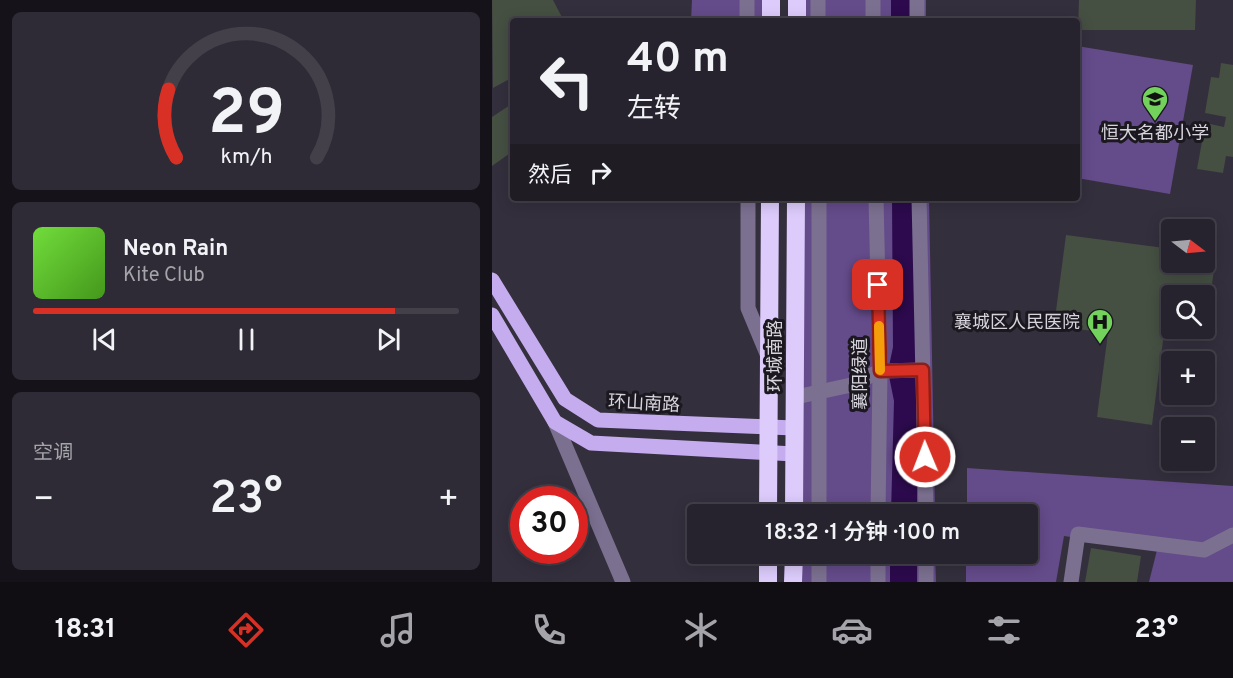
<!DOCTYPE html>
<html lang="zh">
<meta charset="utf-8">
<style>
:root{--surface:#27232e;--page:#2f2b36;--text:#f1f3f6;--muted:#a4a4aa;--line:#43404a;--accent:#d93025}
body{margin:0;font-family:Overpass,"Noto Sans SC",sans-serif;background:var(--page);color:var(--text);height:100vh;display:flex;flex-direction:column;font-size:22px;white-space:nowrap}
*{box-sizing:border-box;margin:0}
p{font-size:20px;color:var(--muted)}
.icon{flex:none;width:33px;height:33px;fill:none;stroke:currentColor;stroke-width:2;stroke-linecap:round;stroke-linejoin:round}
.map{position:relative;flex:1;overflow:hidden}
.side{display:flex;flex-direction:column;gap:12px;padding:12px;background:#151319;width:492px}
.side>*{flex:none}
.hud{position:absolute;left:18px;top:18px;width:570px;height:183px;border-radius:6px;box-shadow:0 3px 15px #0003,0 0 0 2px var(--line);background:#27232e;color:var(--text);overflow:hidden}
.needle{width:39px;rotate:106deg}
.fabs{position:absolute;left:669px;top:219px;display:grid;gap:12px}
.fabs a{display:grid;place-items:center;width:54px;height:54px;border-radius:6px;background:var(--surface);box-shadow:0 3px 15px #0003,0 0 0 2px var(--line);font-size:30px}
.speed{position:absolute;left:18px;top:486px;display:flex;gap:12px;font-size:30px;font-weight:700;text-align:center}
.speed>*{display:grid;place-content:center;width:78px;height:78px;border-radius:50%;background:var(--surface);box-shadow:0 3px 15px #0003,0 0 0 2px var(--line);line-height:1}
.speed .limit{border:9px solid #d22;background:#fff;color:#111}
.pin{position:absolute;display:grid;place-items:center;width:51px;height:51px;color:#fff;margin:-26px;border-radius:12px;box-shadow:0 3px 9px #0006}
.me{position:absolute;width:66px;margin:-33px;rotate:359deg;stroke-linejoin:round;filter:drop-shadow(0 0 4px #0008)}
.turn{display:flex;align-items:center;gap:21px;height:126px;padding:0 18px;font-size:27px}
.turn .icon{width:78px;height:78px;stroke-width:2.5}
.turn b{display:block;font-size:42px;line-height:51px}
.then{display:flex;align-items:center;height:57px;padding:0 18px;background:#0003;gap:12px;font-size:22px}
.big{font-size:45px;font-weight:600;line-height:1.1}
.side .widget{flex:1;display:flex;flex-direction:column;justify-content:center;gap:9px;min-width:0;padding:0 21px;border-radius:9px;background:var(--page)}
.side .dial{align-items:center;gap:0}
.dial svg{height:156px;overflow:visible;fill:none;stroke:var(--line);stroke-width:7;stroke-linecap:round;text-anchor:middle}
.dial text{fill:var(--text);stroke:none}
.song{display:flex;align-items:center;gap:18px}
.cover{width:72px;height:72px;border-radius:9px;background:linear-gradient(135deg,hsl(100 70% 55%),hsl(100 70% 35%))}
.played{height:6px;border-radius:3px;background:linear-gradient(90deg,var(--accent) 85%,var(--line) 85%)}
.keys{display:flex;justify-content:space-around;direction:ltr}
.heat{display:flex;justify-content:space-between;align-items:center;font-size:33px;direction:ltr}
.trip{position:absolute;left:195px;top:504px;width:351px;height:60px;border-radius:6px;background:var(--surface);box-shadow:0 3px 15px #0003,0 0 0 2px var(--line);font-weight:600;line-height:60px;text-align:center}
.dock{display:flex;height:96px;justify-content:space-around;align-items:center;background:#100e12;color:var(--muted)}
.dock .icon{width:42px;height:42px}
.dock .selected{color:var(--accent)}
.dock b{font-size:27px;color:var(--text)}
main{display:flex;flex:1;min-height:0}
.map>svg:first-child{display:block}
.green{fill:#644b8a}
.water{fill:#2c0a4d}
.building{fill:#454f42}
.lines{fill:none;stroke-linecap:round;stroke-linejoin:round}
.minor{stroke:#7b7090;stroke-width:15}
.major{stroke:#c4acef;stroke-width:15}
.highway{stroke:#dccbfb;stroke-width:18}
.route-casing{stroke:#8d1f18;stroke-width:15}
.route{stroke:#d93025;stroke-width:10}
.slow{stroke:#f59e0b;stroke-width:10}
.labels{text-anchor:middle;stroke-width:6;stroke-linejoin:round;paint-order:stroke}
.poi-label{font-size:18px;fill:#d7d4dd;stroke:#1b181f}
.street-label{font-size:18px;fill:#d7d4dd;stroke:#1b181f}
</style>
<main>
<section class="side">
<div class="widget dial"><svg viewBox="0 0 100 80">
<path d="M14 69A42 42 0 1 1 86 69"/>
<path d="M14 69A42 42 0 0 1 10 34" stroke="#d93025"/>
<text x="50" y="56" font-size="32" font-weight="700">29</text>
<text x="50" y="72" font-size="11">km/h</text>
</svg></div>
<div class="widget">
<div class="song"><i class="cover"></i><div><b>Neon Rain</b><p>Kite Club</p></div></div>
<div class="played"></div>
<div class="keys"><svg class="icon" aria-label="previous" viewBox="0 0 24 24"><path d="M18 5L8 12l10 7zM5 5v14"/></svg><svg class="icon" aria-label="pause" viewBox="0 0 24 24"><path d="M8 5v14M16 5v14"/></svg><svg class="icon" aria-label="next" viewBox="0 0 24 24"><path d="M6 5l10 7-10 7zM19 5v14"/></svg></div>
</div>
<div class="widget"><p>空调</p>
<div class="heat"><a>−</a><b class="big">23°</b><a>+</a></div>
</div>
</section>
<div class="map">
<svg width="741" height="582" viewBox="0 0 741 582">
<rect width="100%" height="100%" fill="#342f3d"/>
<g class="green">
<polygon points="200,0 279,0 279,21 199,21"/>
<rect x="305" y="0" width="129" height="21"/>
<polygon points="585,46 701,65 678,194 585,178"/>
<polygon points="304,198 437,198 443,514 302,514"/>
<polygon points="475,468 741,486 741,582 657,582 665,550 572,536 564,582 474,582 474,554 536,554 536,514 475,514"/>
<polygon points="302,554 443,554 444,582 301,582"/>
</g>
<g class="water">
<rect x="399" y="0" width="25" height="21"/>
<polygon points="400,198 425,198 425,514 399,514 402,401 396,371 401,347"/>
<rect x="398" y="554" width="27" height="28"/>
</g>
<g class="building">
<polygon points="0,0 61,0 72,21 21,21 21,77 1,88"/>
<polygon points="587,0 704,0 703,30 586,30"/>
<polygon points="729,63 741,65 741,157 734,156 731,173 705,169 711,136 716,137 718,124 732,127 734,117 713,113 719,77 727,78"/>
<polygon points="21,103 21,151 0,166 0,117"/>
<polygon points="574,235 680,249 680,262 712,262 712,254 724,255 714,328 712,296 680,296 680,328 714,328 712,339 672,333 660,425 605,417 616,333 562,326"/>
<polygon points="599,548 649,556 645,582 593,582"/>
</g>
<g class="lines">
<g class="minor">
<polyline points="326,0 326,21"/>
<polyline points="381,0 381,21"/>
<polyline points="255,21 255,0"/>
<polyline points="425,21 425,0"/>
<polyline points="256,198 256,308 276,356"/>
<polyline points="327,198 327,514"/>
<polyline points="384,198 388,371 386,514"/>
<polyline points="427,198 434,514"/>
<polyline points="304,397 359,385 388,371 431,370"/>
<polyline points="63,422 131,582"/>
<polyline points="327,582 327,554"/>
<polyline points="386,582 386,554"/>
<polyline points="434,582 434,554"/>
<polyline points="579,582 586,534 712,550 741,535"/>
</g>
<g class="major">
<polyline points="0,280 73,399 106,420 303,428"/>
<polyline points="0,315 63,422 99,443 302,454"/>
</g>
<g class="highway">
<polyline points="279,21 279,0"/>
<polyline points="305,21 305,0"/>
<polyline points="276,514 278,198"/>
<polyline points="302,514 304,198"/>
<polyline points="276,582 276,554"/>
<polyline points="301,582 302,554"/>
</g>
</g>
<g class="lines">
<g class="route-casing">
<polyline id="route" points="386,285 388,371 431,370 433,457"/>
</g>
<use href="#route" class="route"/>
<polyline class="slow" points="387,326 388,370"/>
</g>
<defs>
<g id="school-pin" transform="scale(1.35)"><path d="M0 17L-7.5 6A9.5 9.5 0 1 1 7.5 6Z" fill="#73d25c" stroke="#1b181f"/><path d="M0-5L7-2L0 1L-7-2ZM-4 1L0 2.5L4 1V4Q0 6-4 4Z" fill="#111"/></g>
<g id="hospital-pin" transform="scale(1.35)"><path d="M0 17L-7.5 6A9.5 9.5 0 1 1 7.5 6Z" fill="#73d25c" stroke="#1b181f"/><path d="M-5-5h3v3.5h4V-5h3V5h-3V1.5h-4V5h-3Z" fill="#111"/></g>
</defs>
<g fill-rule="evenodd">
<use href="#school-pin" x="663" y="99"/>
<use href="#hospital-pin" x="608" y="322"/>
</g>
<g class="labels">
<g class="poi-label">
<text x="663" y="139">恒大名都小学</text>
<text x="588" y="328" text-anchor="end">襄城区人民医院</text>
</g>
<g class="street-label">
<text transform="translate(283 356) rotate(-90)" y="6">环城南路</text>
<text transform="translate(368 374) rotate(-90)" y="6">襄阳绿道</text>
<text transform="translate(152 403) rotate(3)" y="6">环山南路</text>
</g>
</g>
</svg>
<div class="fabs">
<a><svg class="needle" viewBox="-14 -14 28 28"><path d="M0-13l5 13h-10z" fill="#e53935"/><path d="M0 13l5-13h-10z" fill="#a4a4aa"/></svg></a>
<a><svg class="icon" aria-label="search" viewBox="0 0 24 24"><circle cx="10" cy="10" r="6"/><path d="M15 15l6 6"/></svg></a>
<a>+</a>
<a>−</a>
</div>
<div class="speed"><div class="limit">30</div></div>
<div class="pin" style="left:386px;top:285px;background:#d93025"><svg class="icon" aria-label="arrive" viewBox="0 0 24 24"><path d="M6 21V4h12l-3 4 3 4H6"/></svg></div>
<svg class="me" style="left:433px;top:457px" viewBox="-20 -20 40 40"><circle r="17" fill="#d93025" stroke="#fff" stroke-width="3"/><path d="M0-11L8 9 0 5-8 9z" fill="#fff"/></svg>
<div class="trip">18:32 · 1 分钟 · 100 m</div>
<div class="hud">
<div class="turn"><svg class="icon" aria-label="left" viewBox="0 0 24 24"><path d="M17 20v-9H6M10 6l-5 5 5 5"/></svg><div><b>40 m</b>左转</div></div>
<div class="then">然后<svg class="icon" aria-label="right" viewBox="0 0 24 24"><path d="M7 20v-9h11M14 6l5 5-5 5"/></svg></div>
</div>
</div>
</main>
<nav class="dock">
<b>18:31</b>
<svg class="icon selected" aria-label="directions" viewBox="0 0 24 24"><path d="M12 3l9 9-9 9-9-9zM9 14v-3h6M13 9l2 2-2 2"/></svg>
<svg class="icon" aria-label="music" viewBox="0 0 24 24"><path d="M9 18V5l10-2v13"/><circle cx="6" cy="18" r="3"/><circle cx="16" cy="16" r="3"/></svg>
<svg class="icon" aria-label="phone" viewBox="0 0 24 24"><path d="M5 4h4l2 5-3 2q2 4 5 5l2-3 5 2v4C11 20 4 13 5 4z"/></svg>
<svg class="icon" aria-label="climate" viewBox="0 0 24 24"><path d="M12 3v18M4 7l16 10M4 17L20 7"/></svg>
<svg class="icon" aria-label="car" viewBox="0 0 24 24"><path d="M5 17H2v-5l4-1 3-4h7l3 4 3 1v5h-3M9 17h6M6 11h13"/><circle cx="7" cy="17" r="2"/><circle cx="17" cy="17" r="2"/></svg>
<svg class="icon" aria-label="filters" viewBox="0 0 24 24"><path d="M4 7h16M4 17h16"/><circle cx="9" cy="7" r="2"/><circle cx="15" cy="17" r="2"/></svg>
<b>23°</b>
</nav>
